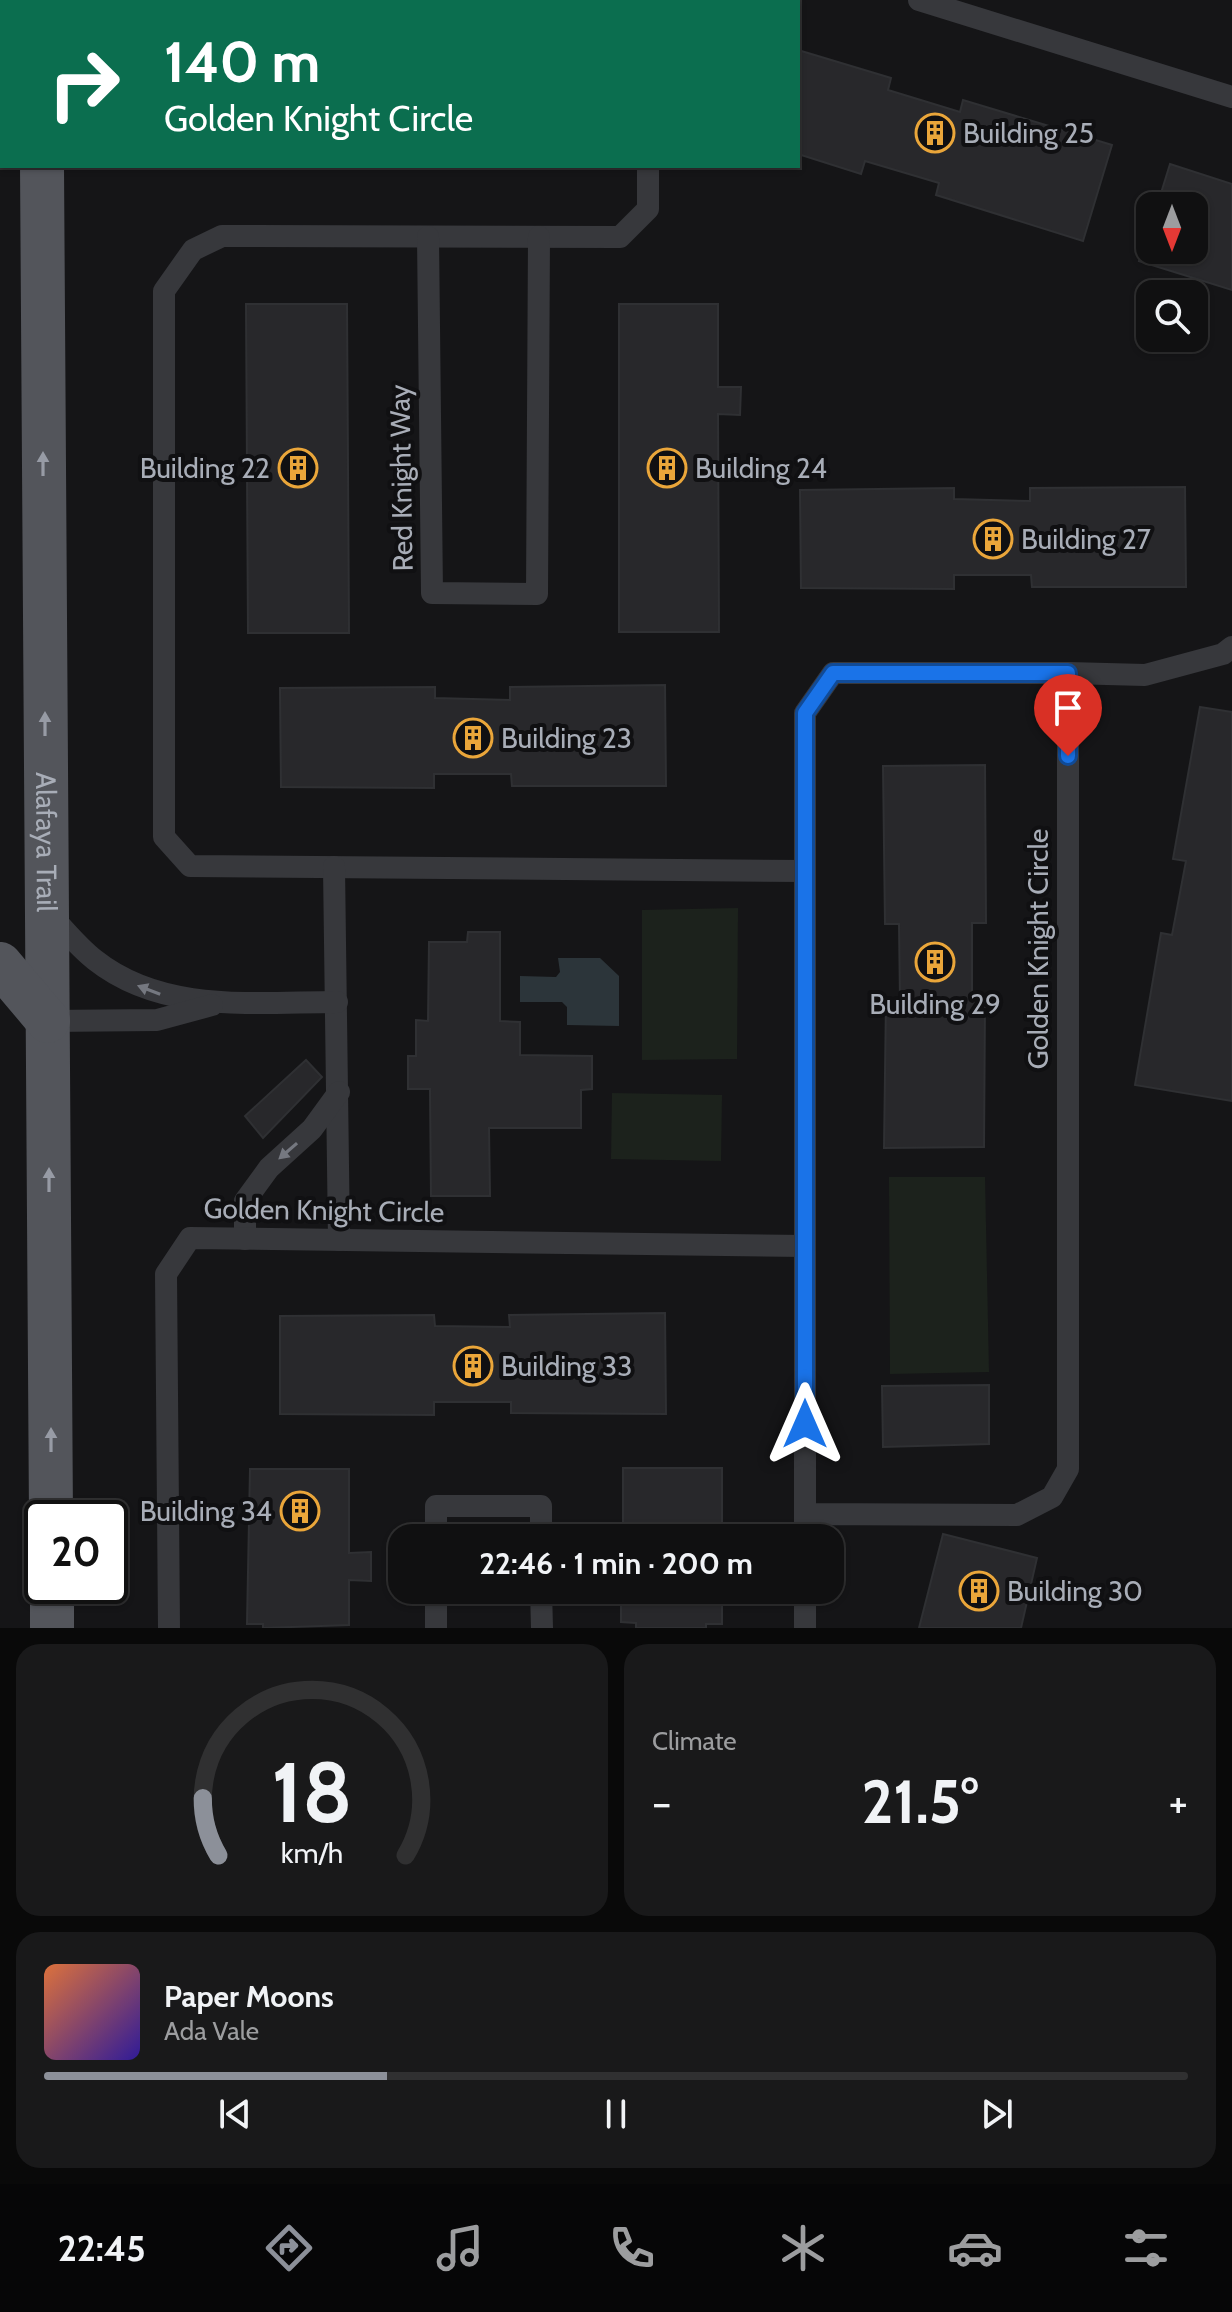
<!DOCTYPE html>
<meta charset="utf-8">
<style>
:root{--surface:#101011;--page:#19191a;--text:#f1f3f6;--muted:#9c9d9f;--line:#303031;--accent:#8c9099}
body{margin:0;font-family:Cabin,sans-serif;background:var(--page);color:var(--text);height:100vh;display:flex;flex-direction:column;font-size:30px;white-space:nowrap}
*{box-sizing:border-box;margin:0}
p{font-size:26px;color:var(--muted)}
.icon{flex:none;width:44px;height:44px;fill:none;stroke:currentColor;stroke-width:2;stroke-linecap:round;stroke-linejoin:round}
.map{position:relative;height:1628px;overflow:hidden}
.details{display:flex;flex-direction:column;gap:16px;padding:16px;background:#090909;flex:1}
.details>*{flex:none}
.guide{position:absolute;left:0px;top:0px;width:800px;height:168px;box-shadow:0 2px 6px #0004,0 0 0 2px var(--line);background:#0b6e4f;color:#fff;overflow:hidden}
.needle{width:52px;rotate:180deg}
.tools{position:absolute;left:1136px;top:192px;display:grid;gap:16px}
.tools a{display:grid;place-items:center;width:72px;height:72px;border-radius:16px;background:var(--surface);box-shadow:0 2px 6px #0004,0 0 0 2px var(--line);font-size:40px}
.speed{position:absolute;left:24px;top:1500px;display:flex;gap:16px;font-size:40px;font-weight:700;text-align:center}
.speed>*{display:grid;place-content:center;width:104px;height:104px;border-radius:50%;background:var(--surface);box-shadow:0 2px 6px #0004,0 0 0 2px var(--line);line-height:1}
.speed .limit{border:4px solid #111;border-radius:12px;background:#fff;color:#111}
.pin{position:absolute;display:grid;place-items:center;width:68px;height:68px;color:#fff;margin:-82px -34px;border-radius:50% 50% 50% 0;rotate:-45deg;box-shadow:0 0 8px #0007}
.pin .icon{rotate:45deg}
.me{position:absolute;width:88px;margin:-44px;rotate:0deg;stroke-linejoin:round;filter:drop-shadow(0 0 6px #0008)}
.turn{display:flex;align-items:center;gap:28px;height:168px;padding:0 32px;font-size:36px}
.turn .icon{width:104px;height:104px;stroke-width:2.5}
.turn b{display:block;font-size:56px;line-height:68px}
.big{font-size:60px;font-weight:700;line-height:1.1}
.details .widget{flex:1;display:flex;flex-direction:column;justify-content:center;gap:12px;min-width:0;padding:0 28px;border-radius:24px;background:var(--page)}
.details .dial{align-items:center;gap:0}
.dial svg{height:208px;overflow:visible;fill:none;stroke:var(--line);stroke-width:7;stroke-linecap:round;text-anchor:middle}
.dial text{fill:var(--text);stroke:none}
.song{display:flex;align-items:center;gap:24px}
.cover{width:96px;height:96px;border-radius:12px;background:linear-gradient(135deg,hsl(20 70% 55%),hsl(250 70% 35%))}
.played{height:8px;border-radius:4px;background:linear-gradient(90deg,var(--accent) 30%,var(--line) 30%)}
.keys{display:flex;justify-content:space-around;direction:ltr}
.heat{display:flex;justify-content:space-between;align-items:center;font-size:44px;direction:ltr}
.details .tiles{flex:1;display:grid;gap:16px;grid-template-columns:1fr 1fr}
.widget:last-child{grid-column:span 2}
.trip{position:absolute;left:388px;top:1524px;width:456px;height:80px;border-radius:24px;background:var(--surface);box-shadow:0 2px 6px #0004,0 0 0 2px var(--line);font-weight:700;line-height:80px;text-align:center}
.menu{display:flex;height:128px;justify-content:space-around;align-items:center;background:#060607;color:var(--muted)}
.menu .icon{width:56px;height:56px}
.menu .current{color:var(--accent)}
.menu b{font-size:36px;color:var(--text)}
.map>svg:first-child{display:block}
.green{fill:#1c221c}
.water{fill:#2c353a}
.building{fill:#28282b;stroke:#2f3033;stroke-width:2}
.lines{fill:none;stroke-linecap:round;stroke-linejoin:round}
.service{stroke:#37383c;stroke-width:22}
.primary{stroke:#53555b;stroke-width:44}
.oneway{fill:#979ba5}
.oneway2{fill:#757880}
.route-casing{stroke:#114b97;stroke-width:20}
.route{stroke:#1a73e8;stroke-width:14}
.labels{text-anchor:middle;stroke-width:8;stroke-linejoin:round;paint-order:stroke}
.poi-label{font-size:28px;fill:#a8adb7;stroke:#101012;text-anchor:start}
.street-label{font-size:28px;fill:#a8adb7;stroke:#101012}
</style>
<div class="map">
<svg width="1232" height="1628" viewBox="0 0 1232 1628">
<rect width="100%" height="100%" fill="#151517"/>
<g class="green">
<polygon points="738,908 737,1059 642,1060 642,910"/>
<polygon points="612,1093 722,1095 721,1161 611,1159"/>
<polygon points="889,1177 985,1177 989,1372 890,1374"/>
</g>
<polygon class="water" points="558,958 600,958 619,976 619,1026 567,1025 567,1007 562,1002 520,1002 520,976 556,977 560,972"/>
<g class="building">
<polygon points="798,50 891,78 888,90 960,112 963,100 1112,145 1083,241 936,195 939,183 865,161 861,174 798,154"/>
<polygon points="1170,164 1232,184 1232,290 1139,261 1150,227 1150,250 1194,250 1194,206 1157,206"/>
<polygon points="246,304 347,304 349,633 248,633"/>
<polygon points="619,304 718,304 718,387 741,387 740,415 718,414 719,632 619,632"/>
<polygon points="1185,487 1186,587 1032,587 1031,575 954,575 954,589 801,588 800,490 954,488 954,499 1030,501 1030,488"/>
<polygon points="665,685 666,786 512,786 511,774 434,774 434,788 281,787 280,688 435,687 435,698 510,700 510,687"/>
<polygon points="1200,707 1232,712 1232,1101 1135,1085 1161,933 1172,935 1186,861 1173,859"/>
<polygon points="985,765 986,923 972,923 972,1000 985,1000 984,1147 884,1148 886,1000 900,1000 899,924 885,924 883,766"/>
<polygon points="468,932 500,932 500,1021 520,1022 520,1055 592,1056 592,1089 581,1090 581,1128 489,1128 490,1196 431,1196 430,1089 408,1089 408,1056 416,1056 416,1020 428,1021 429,942 467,942"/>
<polygon points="306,1060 322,1077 263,1138 245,1116"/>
<polygon points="665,1313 666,1414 511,1413 511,1402 434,1402 434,1415 280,1414 280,1316 434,1315 435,1326 510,1327 509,1315"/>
<polygon points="989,1385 989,1444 883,1447 882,1386"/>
<rect x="623" y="1468" width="99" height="70"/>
<polygon points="250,1469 349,1469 349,1553 371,1552 371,1581 349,1580 349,1625 263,1628 263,1624 247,1624"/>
<polygon points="943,1534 1037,1558 1021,1628 919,1628"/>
<polygon points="621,1590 722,1590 722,1624 706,1624 706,1628 636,1628 636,1623 621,1622"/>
</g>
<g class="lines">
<g class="service">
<polyline points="919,0 1232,97"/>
<polyline points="648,2 648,0"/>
<polyline points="648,166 648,209 620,237 222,236 193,250 164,291 164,837 190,866 805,871"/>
<polyline points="428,237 432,593 537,594 539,237"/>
<polyline points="1068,673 1145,675 1223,654 1232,647"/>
<polyline points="334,867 339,1240"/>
<path d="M48,912C63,928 78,947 95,960C163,1014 256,1002 337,1002"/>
<polyline points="48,1021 157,1020 212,1005"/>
<polyline points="245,1239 245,1201 269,1168 312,1129 339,1092"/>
<polyline points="805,1514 1017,1515 1052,1497 1068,1469 1068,673 833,673 805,713 805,1538"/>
<polyline points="436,1538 436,1506 541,1506 541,1538"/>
<polyline points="436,1590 436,1628"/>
<polyline points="541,1590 542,1628"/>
<polyline points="805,1590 805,1628"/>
<polyline points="169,1628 166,1274 190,1238 805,1246"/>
</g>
<g class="primary">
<polyline points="43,2 43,0"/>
<path id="s1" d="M42,166L51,1518"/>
<polyline points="0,964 48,1021"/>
<polyline points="52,1586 52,1628"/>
</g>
</g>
<defs><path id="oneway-solid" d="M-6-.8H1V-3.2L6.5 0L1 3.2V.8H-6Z" transform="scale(2)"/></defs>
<g class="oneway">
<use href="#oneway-solid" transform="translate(43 464) rotate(-90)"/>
<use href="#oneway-solid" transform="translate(45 724) rotate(-90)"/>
<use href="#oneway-solid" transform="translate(49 1180) rotate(-90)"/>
<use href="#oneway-solid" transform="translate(51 1440) rotate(-90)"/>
</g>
<g class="oneway2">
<use href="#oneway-solid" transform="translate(149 990) rotate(-159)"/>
<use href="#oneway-solid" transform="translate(288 1151) rotate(139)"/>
</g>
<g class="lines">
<g class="route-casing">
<polyline id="route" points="805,1424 805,713 833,673 1068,673 1068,756"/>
</g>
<use href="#route" class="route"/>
</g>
<defs>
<g id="building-ring" transform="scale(2)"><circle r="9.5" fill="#101012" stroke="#eaa63a" stroke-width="1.5"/><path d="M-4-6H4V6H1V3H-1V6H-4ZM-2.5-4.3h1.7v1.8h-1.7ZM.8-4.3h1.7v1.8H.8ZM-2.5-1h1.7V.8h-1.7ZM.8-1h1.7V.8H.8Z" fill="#eaa63a"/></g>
</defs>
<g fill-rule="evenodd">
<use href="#building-ring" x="935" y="133"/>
<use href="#building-ring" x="298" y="468"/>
<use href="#building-ring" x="667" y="468"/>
<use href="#building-ring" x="993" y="539"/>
<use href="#building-ring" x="473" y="738"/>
<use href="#building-ring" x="935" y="962"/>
<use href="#building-ring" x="473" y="1366"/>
<use href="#building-ring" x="300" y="1511"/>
<use href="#building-ring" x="979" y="1591"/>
</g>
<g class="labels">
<g class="poi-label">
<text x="963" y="143">Building 25</text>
<text x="270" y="478" text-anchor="end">Building 22</text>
<text x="695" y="478">Building 24</text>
<text x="1021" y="549">Building 27</text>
<text x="501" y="748">Building 23</text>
<text x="935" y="1014" text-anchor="middle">Building 29</text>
<text x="501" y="1376">Building 33</text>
<text x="272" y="1521" text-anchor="end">Building 34</text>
<text x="1007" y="1601">Building 30</text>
</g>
<g class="street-label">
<text transform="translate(401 478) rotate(-91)" y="10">Red Knight Way</text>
<text dy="10" stroke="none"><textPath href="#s1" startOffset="676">Alafaya Trail</textPath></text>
<text transform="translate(1038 949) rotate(-90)" y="10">Golden Knight Circle</text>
<text transform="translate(324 1210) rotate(1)" y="10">Golden Knight Circle</text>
</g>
</g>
</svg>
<div class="tools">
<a><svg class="needle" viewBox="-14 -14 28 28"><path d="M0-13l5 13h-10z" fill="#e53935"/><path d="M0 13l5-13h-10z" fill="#9c9d9f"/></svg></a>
<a><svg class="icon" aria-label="search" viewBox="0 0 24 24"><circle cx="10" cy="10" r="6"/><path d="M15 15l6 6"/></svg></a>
</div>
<div class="speed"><div class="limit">20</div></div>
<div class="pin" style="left:1068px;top:756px;background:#d93025"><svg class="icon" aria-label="arrive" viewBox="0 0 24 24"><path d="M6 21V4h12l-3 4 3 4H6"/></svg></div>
<svg class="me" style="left:805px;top:1424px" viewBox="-20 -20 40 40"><path d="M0-17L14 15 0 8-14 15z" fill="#1a73e8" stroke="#fff" stroke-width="4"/></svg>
<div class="trip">22:46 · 1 min · 200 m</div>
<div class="guide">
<div class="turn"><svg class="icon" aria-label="right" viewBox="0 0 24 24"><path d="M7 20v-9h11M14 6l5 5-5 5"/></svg><div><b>140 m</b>Golden Knight Circle</div></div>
</div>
</div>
<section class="details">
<div class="tiles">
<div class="widget dial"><svg viewBox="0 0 100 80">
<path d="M14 69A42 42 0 1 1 86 69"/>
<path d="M14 69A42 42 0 0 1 8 47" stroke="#8c9099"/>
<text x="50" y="56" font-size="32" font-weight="700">18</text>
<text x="50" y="72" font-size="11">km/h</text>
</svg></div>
<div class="widget"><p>Climate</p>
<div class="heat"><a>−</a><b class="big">21.5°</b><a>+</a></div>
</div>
<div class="widget">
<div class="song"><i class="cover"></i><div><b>Paper Moons</b><p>Ada Vale</p></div></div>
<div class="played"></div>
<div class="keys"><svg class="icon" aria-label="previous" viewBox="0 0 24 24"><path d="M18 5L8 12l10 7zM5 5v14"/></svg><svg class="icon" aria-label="pause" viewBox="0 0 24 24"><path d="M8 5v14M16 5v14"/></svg><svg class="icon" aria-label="next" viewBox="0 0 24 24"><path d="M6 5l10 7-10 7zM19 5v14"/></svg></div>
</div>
</div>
</section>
<nav class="menu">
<b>22:45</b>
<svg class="icon current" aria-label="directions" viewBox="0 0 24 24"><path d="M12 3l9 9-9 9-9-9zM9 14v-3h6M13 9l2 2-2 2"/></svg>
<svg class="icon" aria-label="music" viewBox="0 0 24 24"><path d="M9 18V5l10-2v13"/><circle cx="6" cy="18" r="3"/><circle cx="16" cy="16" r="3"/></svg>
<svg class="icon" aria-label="phone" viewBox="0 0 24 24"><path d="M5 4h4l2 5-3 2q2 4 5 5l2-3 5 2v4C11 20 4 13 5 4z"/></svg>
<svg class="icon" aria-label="climate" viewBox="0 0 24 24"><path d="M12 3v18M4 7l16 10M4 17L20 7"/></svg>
<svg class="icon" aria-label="car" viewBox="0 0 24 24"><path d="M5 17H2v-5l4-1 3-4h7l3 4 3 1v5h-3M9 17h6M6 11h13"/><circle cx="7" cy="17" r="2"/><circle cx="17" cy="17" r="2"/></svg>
<svg class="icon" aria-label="filters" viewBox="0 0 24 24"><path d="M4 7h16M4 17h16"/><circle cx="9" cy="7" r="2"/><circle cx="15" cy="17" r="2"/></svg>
</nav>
